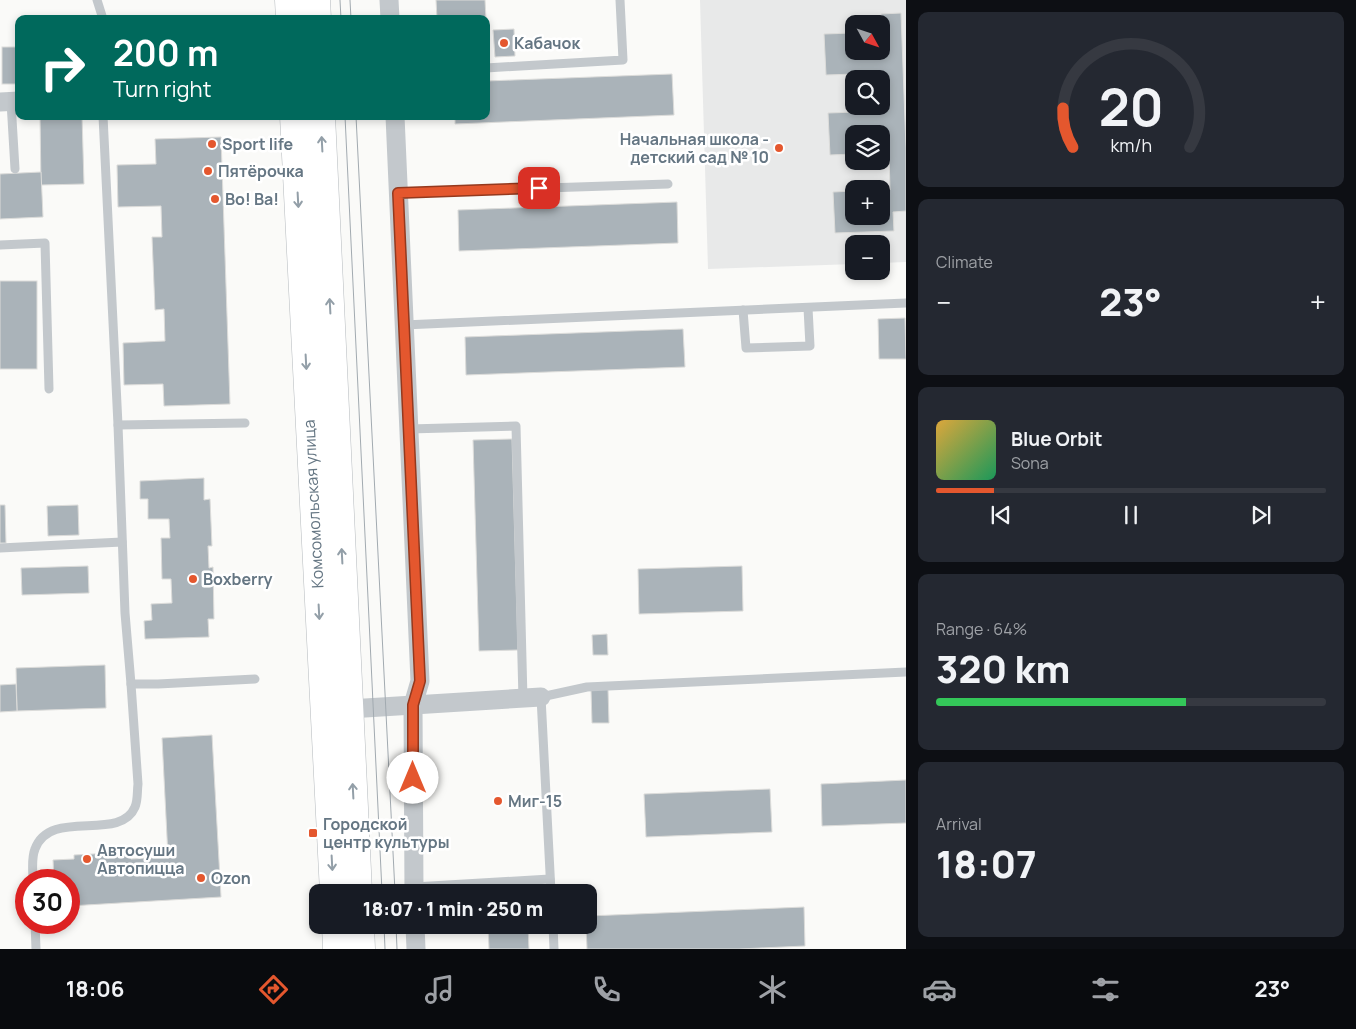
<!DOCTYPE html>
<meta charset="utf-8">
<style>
:root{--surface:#171b24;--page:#242831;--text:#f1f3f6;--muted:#9ea1a6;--line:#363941;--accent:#e4572e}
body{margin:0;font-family:Manrope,sans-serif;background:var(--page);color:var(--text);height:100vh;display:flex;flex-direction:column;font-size:19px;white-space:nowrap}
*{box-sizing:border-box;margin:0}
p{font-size:16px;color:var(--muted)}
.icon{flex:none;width:28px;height:28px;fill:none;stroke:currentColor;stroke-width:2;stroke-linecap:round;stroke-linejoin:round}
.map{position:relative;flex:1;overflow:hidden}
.panel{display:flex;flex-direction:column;gap:12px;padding:12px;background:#0d0f14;width:450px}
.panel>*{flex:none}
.hud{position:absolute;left:15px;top:15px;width:475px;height:105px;border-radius:10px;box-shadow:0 2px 8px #0003;background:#00695c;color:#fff;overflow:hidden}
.needle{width:32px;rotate:130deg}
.tools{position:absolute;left:845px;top:15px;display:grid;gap:10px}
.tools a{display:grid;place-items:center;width:45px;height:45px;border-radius:10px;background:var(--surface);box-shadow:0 2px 8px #0003;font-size:25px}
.speed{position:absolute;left:15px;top:869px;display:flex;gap:10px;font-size:25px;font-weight:700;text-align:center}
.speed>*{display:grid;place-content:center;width:65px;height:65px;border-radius:50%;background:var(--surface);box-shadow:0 2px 8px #0003;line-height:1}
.speed .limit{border:8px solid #d22;background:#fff;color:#111}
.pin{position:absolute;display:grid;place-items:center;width:42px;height:42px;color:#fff;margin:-21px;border-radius:10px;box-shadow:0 2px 8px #0006}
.me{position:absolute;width:55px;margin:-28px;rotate:0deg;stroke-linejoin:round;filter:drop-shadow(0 0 4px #0008)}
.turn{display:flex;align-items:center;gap:18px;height:105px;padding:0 15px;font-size:22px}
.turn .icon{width:65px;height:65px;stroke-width:2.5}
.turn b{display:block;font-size:35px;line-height:42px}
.big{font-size:38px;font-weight:800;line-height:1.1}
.panel .card{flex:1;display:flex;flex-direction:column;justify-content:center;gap:8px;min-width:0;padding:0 18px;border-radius:10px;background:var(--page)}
.panel .dial{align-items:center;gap:0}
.dial svg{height:130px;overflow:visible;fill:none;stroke:var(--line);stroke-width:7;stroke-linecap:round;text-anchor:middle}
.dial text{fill:var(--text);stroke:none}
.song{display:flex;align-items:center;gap:15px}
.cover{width:60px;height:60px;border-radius:8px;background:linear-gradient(135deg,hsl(40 70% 55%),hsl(150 70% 35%))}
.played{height:5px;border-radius:2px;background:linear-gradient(90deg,var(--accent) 15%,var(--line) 15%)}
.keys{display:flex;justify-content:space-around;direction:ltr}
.heat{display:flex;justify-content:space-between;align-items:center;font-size:28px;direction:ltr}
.charge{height:8px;border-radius:4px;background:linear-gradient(90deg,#34c759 64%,var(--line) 0)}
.trip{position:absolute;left:309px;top:884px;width:288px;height:50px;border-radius:10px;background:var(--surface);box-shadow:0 2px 8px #0003;font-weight:800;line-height:50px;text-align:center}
.dock{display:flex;height:80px;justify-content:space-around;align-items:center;background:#090b0e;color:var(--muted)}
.dock .icon{width:35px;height:35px}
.dock .selected{color:var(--accent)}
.dock b{font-size:22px;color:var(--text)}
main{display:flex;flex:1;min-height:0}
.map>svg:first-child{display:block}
.built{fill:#e8e9e9;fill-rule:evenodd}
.building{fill:#aab3b9;stroke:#dcdcda}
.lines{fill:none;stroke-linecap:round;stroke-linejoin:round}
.primary-casing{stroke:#b5babe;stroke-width:29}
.service{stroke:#c3c8cc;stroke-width:9}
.minor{stroke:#c3c8cc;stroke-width:19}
.primary{stroke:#fff;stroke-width:28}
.tram{stroke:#a2aab0;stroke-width:1}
.oneway{stroke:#939fa8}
.route-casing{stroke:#94391e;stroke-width:12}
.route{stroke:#e4572e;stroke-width:9}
.poi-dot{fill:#e4572e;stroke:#fff;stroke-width:2}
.labels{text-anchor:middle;stroke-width:5;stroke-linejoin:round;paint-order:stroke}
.poi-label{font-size:16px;font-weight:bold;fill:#657683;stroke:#fff;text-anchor:start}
.street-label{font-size:16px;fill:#657683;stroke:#fff}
</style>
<main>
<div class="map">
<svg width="906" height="949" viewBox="0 0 906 949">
<rect width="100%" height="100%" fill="#fafaf8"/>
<path class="built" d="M700,0H906V262L881,263V244H854V264L708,269ZM854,24H881V51H854ZM854,79H881V106H854ZM854,134H881V161H854ZM854,189H881V216H854Z"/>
<g class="building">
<polygon points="436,0 485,0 486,19 437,19"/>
<polygon points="901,13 906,148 906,211 893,212 894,231 835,233 833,192 854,191 854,216 881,216 881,190 890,190 889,153 881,153 881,134 854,134 854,154 830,155 828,113 887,111 885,73 826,75 824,34 854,33 854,51 881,51 881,14"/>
<polygon points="514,29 515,56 495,57 493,30"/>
<rect x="2" y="47" width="17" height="37"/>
<polygon points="672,74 674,115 455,124 455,116 486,116 486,81"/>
<polygon points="40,116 82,116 84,184 41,185"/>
<polygon points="221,137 230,404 164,406 163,384 124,385 123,343 165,341 164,309 155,310 152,237 162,237 161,206 118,207 117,165 156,164 155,139"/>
<polygon points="41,172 43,217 0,219 0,174"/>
<polygon points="677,202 678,243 459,251 458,210"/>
<rect x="0" y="281" width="37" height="88"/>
<polygon points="905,318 906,359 879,359 878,319"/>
<polygon points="683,329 685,367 466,375 465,337"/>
<polygon points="512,439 518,650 479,651 473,440"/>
<polygon points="204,478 204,500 210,499 212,546 208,546 209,568 213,567 214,619 208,619 209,637 145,639 144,621 152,620 151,604 172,603 171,579 162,579 161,538 170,538 169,519 148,519 148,499 140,499 140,481"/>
<polygon points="0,505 5,505 6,543 0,543"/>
<polygon points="78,505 79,535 48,536 47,506"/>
<polygon points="88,566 89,593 22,595 21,568"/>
<polygon points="742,566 743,611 639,614 638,569"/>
<polygon points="607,634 608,655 593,655 592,635"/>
<polygon points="105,665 106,708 17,711 16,668"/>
<polygon points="16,684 17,711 0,712 0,685"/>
<polygon points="608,689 609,723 592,723 591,690"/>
<polygon points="212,735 221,897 69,906 69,880 54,880 53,860 74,859 74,855 131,852 131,859 168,857 162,738"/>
<polygon points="906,780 906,823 822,826 821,784"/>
<polygon points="770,789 772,832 646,837 644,794"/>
<polygon points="804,907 805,946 739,949 587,949 586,925 588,925 588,916"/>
<polygon points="488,925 528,925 529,949 489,949"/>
</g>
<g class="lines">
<g class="primary-casing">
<g id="primary">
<polyline points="289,0 290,19"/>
<polyline points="316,0 317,19"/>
<polyline points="294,116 334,892"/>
<polyline points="321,116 358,892"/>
<polyline points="336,925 337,949"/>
<polyline points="360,925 361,949"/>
</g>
</g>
<g class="service">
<polyline points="97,0 103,19"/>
<polyline points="486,68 623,60 620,0"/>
<polyline points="11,102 15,169"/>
<polyline points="103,116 118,425 245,423"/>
<polyline points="398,193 668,184"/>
<polyline points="0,245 45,243 49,389"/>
<polyline points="743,310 746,348 810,346 808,308"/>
<polyline points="404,325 906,303"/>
<polyline points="118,425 125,613 131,684 158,684 255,679"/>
<polyline points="409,429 516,426 523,699"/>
<polyline points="0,548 122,542"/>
<path d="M33,880C33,870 31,859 35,849C50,807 120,843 135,807C138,800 137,792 138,784L131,684"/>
<polyline points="414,887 550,879"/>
<polyline points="551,892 541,697 587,687 906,672"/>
<polyline points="35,922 36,949"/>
<polyline points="553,925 554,949"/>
</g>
<g class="minor">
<polyline points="389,0 390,19"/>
<polyline points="0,102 19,101"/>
<polyline points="395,116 420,681 413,705 414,892"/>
<polyline points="349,709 541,697"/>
<polyline points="415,925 416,949"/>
</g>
<use href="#primary" class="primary"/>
<g class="tram">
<polyline points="340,0 341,19"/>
<polyline points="350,0 351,19"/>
<polyline points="345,116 382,892"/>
<polyline points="356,116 395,892"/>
<polyline points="384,925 385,949"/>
<polyline points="396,925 397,949"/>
</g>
</g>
<defs><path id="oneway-shaft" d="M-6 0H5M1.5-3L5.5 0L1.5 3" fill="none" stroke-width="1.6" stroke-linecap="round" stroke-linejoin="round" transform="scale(1.25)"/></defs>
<g class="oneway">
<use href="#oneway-shaft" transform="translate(322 144) rotate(-93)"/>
<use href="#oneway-shaft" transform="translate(298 200) rotate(87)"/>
<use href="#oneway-shaft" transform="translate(330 306) rotate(-93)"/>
<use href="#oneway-shaft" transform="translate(306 362) rotate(87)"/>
<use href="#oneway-shaft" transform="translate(342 556) rotate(-93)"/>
<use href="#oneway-shaft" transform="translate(319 612) rotate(87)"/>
<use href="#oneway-shaft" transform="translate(353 791) rotate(-93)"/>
<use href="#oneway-shaft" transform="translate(332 863) rotate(87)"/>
</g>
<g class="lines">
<g class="route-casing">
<polyline id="route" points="413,778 413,705 420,681 398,193 539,188"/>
</g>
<use href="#route" class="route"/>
</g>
<g class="poi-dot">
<circle cx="504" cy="43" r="5"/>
<circle cx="212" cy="144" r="5"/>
<circle cx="779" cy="148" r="5"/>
<circle cx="208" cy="171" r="5"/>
<circle cx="215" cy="199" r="5"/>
<circle cx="193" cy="579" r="5"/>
<circle cx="498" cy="801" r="5"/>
<rect x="308" y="828" width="10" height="10" rx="2.5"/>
<circle cx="87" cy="859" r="5"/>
<circle cx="201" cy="878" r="5"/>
</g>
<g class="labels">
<g class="poi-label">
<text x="514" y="49">Кабачок</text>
<text x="769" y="145" text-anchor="end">Начальная школа -<tspan x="769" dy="18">детский сад № 10</tspan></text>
<text x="222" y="150">Sport life</text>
<text x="218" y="177">Пятёрочка</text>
<text x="225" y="205">Во! Ва!</text>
<text x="203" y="585">Boxberry</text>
<text x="508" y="807">Миг-15</text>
<text x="323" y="830">Городской<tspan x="323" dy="18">центр культуры</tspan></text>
<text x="97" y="856">Автосуши<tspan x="97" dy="18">Автопицца</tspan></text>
<text x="211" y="884">Ozon</text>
</g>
<g class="street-label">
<text transform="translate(313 504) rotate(-93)" y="6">Комсомольская улица</text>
</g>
</g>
</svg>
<div class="tools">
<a><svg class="needle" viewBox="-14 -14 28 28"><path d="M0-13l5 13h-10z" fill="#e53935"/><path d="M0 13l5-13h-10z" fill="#9ea1a6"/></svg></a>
<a><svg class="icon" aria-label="search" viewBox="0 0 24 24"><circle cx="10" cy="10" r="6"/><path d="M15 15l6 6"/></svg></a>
<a><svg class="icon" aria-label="layers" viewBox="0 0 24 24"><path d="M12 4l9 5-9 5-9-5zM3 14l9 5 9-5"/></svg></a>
<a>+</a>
<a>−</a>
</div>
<div class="speed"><div class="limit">30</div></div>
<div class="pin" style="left:539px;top:188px;background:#d93025"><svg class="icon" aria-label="arrive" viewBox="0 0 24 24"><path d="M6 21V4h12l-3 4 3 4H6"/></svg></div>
<svg class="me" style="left:413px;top:778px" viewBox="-20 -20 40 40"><circle r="19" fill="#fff"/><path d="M0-13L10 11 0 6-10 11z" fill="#e4572e"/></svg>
<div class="trip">18:07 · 1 min · 250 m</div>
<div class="hud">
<div class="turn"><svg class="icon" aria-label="right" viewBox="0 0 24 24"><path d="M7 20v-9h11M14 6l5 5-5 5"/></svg><div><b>200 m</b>Turn right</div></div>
</div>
</div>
<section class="panel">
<div class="card dial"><svg viewBox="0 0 100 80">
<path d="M14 69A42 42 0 1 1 86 69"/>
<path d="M14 69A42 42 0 0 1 8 45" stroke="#e4572e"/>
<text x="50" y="56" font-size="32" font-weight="700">20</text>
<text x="50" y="72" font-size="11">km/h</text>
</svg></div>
<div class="card"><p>Climate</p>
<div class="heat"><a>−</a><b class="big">23°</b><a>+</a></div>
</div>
<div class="card">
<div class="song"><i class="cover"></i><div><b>Blue Orbit</b><p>Sona</p></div></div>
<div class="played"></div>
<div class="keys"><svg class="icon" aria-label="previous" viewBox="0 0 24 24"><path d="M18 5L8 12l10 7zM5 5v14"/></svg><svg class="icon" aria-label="pause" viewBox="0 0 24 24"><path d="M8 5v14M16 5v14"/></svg><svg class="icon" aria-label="next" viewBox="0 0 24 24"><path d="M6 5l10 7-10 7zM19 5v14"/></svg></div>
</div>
<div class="card"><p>Range · 64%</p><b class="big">320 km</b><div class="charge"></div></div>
<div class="card"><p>Arrival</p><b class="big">18:07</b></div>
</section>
</main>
<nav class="dock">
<b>18:06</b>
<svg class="icon selected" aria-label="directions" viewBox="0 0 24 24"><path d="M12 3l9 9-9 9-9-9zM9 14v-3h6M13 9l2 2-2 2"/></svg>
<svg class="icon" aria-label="music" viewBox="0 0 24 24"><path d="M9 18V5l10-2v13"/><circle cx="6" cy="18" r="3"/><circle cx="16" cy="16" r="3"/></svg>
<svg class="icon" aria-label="phone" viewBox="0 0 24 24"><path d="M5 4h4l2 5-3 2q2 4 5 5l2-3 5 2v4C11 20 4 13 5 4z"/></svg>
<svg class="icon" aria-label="climate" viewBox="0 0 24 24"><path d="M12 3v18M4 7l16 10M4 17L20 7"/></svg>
<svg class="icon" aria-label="car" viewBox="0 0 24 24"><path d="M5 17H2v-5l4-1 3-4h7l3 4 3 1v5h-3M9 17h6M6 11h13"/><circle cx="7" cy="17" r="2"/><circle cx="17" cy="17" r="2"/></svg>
<svg class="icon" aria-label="filters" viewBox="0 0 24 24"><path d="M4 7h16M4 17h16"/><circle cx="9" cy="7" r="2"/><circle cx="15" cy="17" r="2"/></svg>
<b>23°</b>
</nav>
